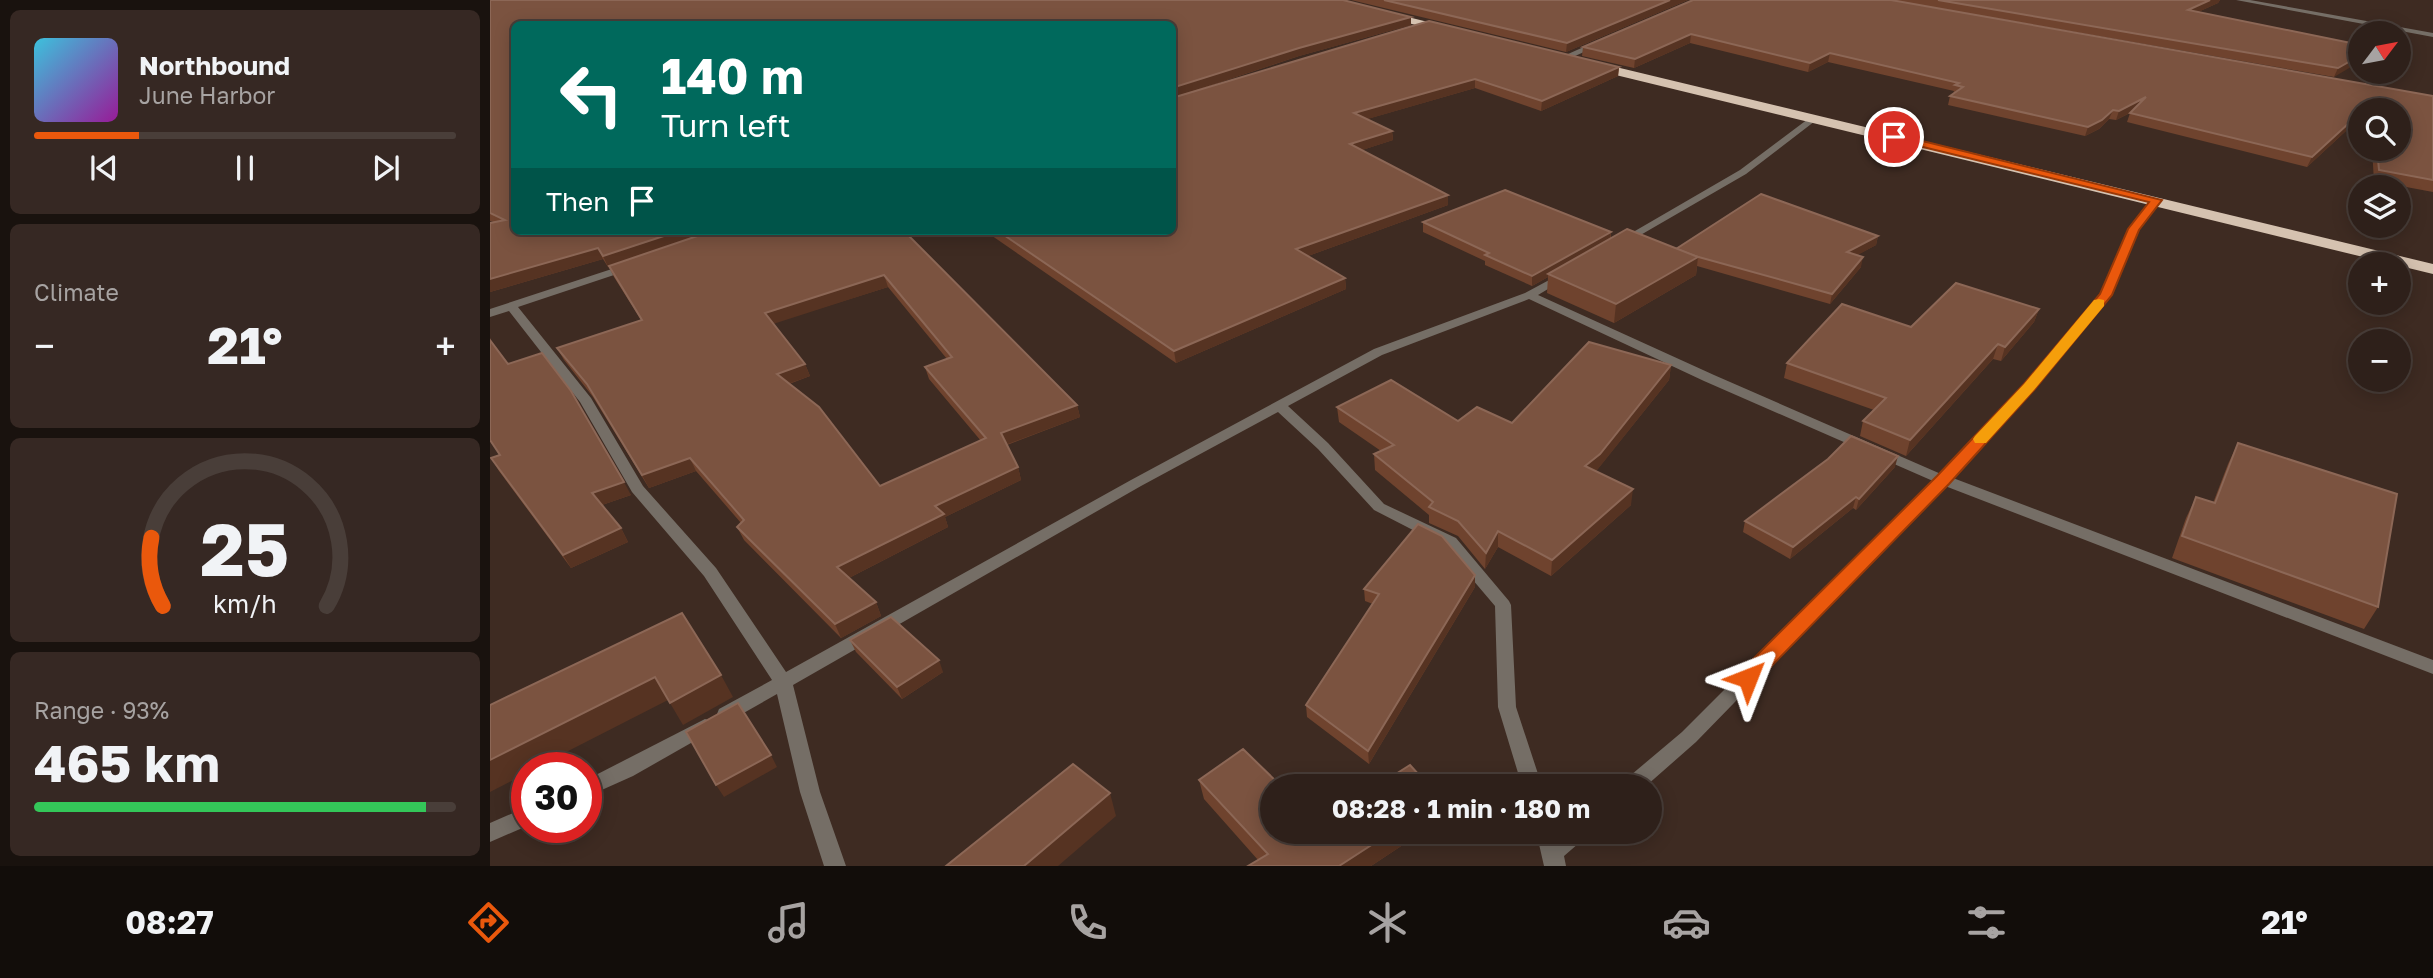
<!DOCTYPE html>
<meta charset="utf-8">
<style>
:root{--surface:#2e201a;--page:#362823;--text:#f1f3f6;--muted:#a7a3a2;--line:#493e39;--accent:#ea580c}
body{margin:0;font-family:"Golos Text",sans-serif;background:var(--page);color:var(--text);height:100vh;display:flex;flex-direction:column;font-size:26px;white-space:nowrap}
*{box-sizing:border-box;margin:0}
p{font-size:23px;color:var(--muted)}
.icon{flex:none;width:38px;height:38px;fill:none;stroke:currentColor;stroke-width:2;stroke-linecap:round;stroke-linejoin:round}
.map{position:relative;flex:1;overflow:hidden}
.drawer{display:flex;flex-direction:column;gap:10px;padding:10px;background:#19120e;width:490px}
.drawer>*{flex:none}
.banner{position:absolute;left:21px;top:21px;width:665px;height:214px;border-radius:10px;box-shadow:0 4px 18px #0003,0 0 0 2px var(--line);background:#00695c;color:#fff;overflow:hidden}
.needle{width:46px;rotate:58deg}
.tools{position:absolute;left:1858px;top:21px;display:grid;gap:14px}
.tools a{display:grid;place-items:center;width:63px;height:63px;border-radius:50%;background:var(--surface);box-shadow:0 4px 18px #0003,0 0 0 2px var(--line);font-size:35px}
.speed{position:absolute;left:21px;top:752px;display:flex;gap:14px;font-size:35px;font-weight:700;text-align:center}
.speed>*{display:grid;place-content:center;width:91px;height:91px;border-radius:50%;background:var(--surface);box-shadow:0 4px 18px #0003,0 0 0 2px var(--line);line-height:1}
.speed .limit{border:10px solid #d22;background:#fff;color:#111}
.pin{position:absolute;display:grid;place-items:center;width:60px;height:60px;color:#fff;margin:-30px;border:4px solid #fff;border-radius:50%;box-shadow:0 2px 7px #0007}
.me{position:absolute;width:77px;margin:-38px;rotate:45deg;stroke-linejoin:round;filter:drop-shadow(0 0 5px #0008)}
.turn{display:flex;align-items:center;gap:24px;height:147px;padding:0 35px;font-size:32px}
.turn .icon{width:91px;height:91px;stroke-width:2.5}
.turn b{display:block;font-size:49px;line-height:60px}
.then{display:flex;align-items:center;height:66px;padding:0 35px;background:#0003;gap:14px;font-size:26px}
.big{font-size:52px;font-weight:700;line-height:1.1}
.drawer .card{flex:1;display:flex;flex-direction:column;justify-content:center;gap:10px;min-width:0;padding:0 24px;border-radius:10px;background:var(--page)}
.drawer .dial{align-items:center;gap:0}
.dial svg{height:182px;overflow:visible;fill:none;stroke:var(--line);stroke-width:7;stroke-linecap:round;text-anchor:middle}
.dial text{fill:var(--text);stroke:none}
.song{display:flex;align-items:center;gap:21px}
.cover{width:84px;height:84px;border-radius:10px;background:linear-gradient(135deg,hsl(190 70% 55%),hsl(300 70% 35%))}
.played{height:7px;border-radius:4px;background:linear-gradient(90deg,var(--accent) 25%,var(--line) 25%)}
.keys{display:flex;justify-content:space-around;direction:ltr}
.heat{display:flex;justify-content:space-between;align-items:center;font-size:38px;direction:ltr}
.charge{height:10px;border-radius:5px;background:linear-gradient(90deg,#34c759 93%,var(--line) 0)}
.trip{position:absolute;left:770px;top:774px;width:402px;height:70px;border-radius:35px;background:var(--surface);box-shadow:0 4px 18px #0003,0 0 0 2px var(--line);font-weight:700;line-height:70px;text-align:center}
.dock{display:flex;height:112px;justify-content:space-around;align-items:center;background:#120d0a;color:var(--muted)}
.dock .icon{width:49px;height:49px}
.dock .active{color:var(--accent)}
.dock b{font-size:32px;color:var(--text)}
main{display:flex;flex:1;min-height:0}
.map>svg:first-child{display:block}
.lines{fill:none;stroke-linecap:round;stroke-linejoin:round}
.street{fill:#756e66;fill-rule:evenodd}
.highway{fill:#d5c2b0;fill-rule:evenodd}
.wall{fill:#6f432e;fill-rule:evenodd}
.shaded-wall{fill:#563322}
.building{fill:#7b5340;stroke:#8c6756;stroke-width:2;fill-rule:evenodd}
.route{fill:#ea580c;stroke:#983908;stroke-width:2}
.slow{fill:#f59e0b}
</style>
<main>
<section class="drawer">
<div class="card">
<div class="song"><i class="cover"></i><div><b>Northbound</b><p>June Harbor</p></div></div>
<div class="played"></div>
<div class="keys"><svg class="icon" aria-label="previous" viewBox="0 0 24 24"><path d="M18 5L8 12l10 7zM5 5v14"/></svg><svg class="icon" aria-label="pause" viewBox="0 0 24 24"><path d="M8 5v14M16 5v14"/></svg><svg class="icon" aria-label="next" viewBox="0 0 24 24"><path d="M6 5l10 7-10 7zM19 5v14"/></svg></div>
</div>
<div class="card"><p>Climate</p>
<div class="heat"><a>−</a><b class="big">21°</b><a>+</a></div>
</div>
<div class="card dial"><svg viewBox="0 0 100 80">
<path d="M14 69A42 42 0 1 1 86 69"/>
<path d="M14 69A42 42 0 0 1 9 39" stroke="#ea580c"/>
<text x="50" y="56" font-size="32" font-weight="700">25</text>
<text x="50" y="72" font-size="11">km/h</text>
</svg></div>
<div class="card"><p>Range · 93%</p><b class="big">465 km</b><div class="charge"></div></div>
</section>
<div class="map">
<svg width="1943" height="866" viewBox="0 0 1943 866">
<rect width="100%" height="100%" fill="#3e2b22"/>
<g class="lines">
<g class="street">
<polygon points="1746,0 1760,0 1943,33 1943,37"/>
<polygon points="1105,42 1112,44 1076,60 1069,58"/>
<polygon points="1322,116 1329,118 1256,174 1135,244 1131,245 1126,242 1250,170"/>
<polygon points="1666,197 1671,200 1649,229 1620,297 1544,390 1463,478 1943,660 1943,674 1455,486 1206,742 1156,786 1132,786 1135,780 1192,732 1443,481 1214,381 1039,299 892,355 798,406 838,443 894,504 966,538 1019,601 1021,605 1026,707 1052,786 1032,786 1008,707 1005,606 954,546 884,510 828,449 788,412 651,486 303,685 330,792 356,866 334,866 310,792 287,694 243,719 236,721 229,719 227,714 229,709 282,680 214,576 142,492 90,402 19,311 0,317 0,309 134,265 142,265 142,269 28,307 101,398 153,486 226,568 296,672 641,480 884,349 1035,293 1074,272 1080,275 1078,277 1048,295 1224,375 1451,474 1534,384 1611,294 1639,229 1662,198"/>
<polygon points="215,719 222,721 224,726 222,731 143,776 96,797 96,780"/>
<polygon points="37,807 37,826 0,842 0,823"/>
<polygon points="1046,831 1066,831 1068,836 1074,831 1099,831 1096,837 1074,856 1076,866 1054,866"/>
</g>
<g class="highway">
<polygon points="894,11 962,28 964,30 958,33 890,16 890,12"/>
<polygon points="1101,61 1943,264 1943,274 1097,68 1095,65"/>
</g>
</g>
<g class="wall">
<path d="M0,0H853L921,17V25L809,56L695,94L939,21L1129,67L1128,76L1051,111L985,88L877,119L902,131L903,140L872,150L958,195V205L818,256L855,278L856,289L686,363L495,231H682V24H24V231H414L587,405L590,417L517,445L528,467L531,480L455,517L458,527L359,578L386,602L391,616L351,638L254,540L247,527L251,523L206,471L159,488L103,397L74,360L67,348L151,320L124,277L119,267H118L113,259L0,292V223L4,222L0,221ZM398,287L457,359L435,367L439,379L491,441L390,486L329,407L299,384L320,376L315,364L283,323Z"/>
<polygon points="861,0 1198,0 1076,52"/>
<polygon points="1203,0 1730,0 1728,3 1708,12 1871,45 1844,77 1448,8 1943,96 1943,192 1884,181 1882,149 1909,149 1909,110 1871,110 1871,117 1817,167 1637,122 1640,113 1626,120 1619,119 1609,129 1595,136 1458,105 1460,96 1463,94 1464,91 1338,62 1318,72 1200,43 1144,68 1092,56 1093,47"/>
<polygon points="933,222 1121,232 1121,239 1186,249 1388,236 1386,245 1367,255 1371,267 1340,304 1207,266 1206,275 1124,323 1057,293 1058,277 1042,286 995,265 995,261 933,232"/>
<polygon points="1549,309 1544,322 1511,361 1503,359 1416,456 1370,436 1373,421 1384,410 1294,378 1297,363 1421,327"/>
<polygon points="0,340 18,364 141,495 112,505 131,528 138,542 81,568 9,471 1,458 10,455 0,441"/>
<polygon points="1181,365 1179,380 1106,471 1141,505 1061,576 1008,547 995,569 968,536 939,523 939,515 885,470 884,454 891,451 849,422 847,407 968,421 1022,423"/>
<polygon points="1748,443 1888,607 1874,629 1682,558 1696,518 1706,497 1723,503 1738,464"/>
<polygon points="1405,467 1366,510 1363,508 1300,559 1253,532 1255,521"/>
<polygon points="985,587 879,764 817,717 816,705 883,604 875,601 874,589"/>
<polygon points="360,640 453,672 412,699 366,652"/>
<polygon points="709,780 782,831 934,831 881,866 758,866 768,860 714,799"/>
</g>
<g class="shaded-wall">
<polygon points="1180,0 1198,0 1076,52 1077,43"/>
<polygon points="1720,0 1730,0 1728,3 1695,18 1698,10"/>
<polygon points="921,17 921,25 809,56 682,98 682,88 809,48"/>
<polygon points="1201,34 1200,43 1144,68 1145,59"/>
<polygon points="1340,53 1338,62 1318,72 1320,63"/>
<polygon points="1871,55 1871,61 1844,77 1848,68"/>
<polygon points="1129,67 1128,76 1051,111 1052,101"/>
<polygon points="985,79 985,88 864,123 864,113"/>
<polygon points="1656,97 1652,107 1626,120 1629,111"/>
<polygon points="1883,100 1878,110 1873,110"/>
<polygon points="1623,110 1619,119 1609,129 1595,136 1598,127"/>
<polygon points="1871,112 1871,117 1817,167 1822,157"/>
<polygon points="902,131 903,140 860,154 860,144"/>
<polygon points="958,195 958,205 807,260 806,249"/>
<polygon points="189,231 227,231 118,267 113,256"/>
<polygon points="1121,232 1120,241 1058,274 1058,277 1042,286 1042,276"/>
<polygon points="1388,236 1386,245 1355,262 1357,252"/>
<polygon points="108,248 113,259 0,292 0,279"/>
<polygon points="1208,257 1206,275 1124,323 1126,304"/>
<polygon points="1373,257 1371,267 1340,304 1342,294"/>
<polygon points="394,275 398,287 280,325 275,313"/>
<polygon points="855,278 856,289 686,363 684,351"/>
<polygon points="1549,309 1544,322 1511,361 1515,347"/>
<polygon points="1508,344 1503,359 1416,456 1420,440"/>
<polygon points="315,364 320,376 292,386 287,374"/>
<polygon points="1181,365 1179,380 1108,469 1094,481 1095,466"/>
<polygon points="587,405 590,417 515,445 511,433"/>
<polygon points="1408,456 1405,467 1366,510 1369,499"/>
<polygon points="200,458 206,471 159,488 152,475"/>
<polygon points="528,467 531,480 455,517 458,527 353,581 347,567 445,506"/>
<polygon points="134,482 141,495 109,506 102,493"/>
<polygon points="1143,489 1141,505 1061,576 1062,560"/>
<polygon points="1366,497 1363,508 1300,559 1303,547"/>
<polygon points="131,528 138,542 81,568 73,555"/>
<polygon points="1008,531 1008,547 995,569 996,553"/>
<polygon points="985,575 985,587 879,764 878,751"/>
<polygon points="386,602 391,616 351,638 345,624"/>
<polygon points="449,660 453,672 412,699 407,687"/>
<polygon points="231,675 243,697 193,725 180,703"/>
<polygon points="165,677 178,700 45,768 37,768 37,773 0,792 0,760"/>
<polygon points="281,755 287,767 234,797 226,785"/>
<polygon points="620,793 626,816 568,866 534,866"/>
<polygon points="903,831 934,831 881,866 849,866"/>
</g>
<g class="building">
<polygon points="0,0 853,0 921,17 809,48 682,88 682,24 24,24 24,231 189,231 113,256 108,248 0,279 0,223 15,220 0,213"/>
<polygon points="894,0 1180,0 1077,43"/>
<polygon points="1203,0 1401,0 1943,96 1943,180 1889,170 1887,149 1909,149 1909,110 1884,110 1883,100 1873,110 1871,110 1871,112 1822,157 1640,113 1656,97 1629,111 1623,110 1612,120 1598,127 1460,96 1473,87 1465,85 1469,83 1340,53 1320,63 1201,34 1145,59 1093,47"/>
<polygon points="1448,0 1720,0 1698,10 1871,45 1871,55 1848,68"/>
<polygon points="939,21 1129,67 1052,101 985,79 864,113 902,131 860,144 958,195 806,249 855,278 684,351 508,231 682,231 682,98"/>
<polygon points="1015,190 1121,232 1042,276 995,255 999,253 933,222"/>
<polygon points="1271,194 1388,236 1357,252 1373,257 1342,294 1205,256 1186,249"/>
<polygon points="1137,229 1208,257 1126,304 1058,274"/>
<path d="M222,231H414L587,405L511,433L528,467L445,506L454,514L347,567L386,602L345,624L247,527L254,520L200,458L152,475L97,384L67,348L152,320L119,266ZM394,275L462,357L435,367L496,438L390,486L329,407L287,374L315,364L275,313Z"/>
<polygon points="1466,283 1549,309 1515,347 1508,344 1420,440 1373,421 1396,398 1297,363 1352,304 1421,327"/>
<polygon points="0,340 18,364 52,353 81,391 134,482 102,493 131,528 73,555 1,458 10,455 0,440"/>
<polygon points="1099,342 1181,365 1110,454 1095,466 1143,489 1062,560 1008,531 996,553 968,521 939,507 943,502 884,454 904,445 847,407 901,380 968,421 987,407 1022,423"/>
<polygon points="1361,436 1408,456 1369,499 1366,497 1303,547 1255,521 1338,459"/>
<polygon points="1748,443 1907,494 1888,607 1692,536 1706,497 1725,503"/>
<polygon points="928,524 952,536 985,575 878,751 816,705 889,594 874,589"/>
<polygon points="192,613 231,675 180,703 165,677 0,760 0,705"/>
<polygon points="401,617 449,660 407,687 360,640"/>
<polygon points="248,703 281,755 226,785 196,732"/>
<polygon points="753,749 791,786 782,786 782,831 903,831 849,866 758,866 778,854 709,780"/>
<polygon points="583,764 620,793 534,866 456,866"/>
<polygon points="920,765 939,786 887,786"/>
</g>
<polygon class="route" points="1404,134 1672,200 1649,230 1622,295 1544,390 1459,484 1265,683 1258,685 1250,683 1247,678 1250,672 1447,476 1534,384 1610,294 1638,229 1659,202 1400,139 1398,137"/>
<polygon class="slow" points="1609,299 1614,300 1614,306 1544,390 1496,443 1485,443 1483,439 1485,436 1534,384 1604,300"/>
</svg>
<div class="tools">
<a><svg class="needle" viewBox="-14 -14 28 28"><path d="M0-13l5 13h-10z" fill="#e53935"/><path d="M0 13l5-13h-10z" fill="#a7a3a2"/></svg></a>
<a><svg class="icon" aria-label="search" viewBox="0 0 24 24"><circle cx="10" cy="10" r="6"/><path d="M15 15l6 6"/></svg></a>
<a><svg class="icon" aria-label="layers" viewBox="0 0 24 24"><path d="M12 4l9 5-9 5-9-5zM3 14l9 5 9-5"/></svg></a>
<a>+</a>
<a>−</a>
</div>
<div class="speed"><div class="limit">30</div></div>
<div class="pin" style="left:1404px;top:137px;background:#d93025"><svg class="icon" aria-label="arrive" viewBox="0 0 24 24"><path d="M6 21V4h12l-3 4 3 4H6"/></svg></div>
<svg class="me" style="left:1258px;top:678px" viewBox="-20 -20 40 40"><path d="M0-17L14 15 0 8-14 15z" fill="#ea580c" stroke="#fff" stroke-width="4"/></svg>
<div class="trip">08:28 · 1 min · 180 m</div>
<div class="banner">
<div class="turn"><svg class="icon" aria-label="left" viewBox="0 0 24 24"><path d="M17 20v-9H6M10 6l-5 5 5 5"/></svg><div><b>140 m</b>Turn left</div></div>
<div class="then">Then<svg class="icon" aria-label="arrive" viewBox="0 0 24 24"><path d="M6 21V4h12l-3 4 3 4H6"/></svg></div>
</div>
</div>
</main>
<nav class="dock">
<b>08:27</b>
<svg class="icon active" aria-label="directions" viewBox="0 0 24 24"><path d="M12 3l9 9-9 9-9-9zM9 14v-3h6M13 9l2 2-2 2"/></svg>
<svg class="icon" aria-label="music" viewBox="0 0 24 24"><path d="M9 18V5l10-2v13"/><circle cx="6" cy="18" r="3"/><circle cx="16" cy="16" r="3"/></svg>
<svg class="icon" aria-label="phone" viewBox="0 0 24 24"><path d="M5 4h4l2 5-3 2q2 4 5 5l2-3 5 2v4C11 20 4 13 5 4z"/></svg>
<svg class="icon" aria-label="climate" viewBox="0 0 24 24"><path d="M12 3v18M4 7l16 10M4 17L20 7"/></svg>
<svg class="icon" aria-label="car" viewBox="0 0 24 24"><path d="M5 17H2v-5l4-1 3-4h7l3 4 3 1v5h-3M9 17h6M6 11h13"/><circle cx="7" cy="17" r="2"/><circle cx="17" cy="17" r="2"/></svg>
<svg class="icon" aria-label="filters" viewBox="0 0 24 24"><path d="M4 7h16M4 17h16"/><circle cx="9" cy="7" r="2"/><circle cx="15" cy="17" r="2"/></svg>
<b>21°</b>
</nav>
